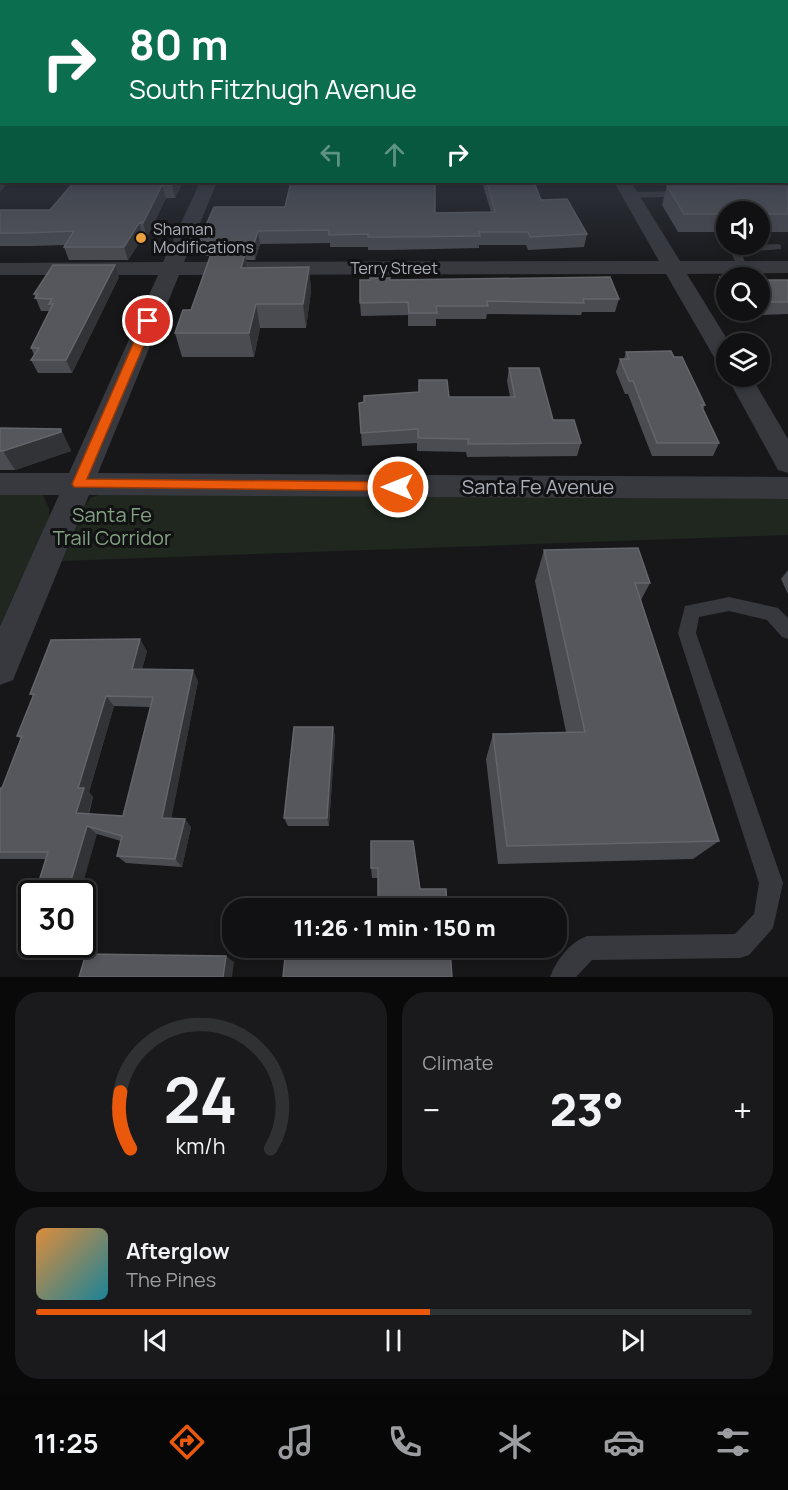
<!DOCTYPE html>
<meta charset="utf-8">
<style>
:root{--surface:#111113;--page:#1a1a1c;--text:#f1f3f6;--muted:#9c9da0;--line:#303133;--accent:#ea580c}
body{margin:0;font-family:Manrope,sans-serif;background:var(--page);color:var(--text);height:100vh;display:flex;flex-direction:column;font-size:22px;white-space:nowrap}
*{box-sizing:border-box;margin:0}
p{font-size:20px;color:var(--muted)}
.icon{flex:none;width:33px;height:33px;fill:none;stroke:currentColor;stroke-width:2;stroke-linecap:round;stroke-linejoin:round}
.map{position:relative;height:977px;overflow:hidden}
.panel{display:flex;flex-direction:column;gap:15px;padding:15px;background:#09090a;flex:1}
.panel>*{flex:none}
.banner{position:absolute;left:0px;top:0px;width:789px;height:183px;box-shadow:0 3px 9px #0003,0 0 0 2px var(--line);background:#0b6e4f;color:#fff;overflow:hidden}
.fabs{position:absolute;left:716px;top:201px;display:grid;gap:12px}
.fabs a{display:grid;place-items:center;width:54px;height:54px;border-radius:50%;background:var(--surface);box-shadow:0 3px 9px #0003,0 0 0 2px var(--line);font-size:30px}
.speed{position:absolute;left:18px;top:880px;display:flex;gap:12px;font-size:30px;font-weight:700;text-align:center}
.speed>*{display:grid;place-content:center;width:78px;height:78px;border-radius:50%;background:var(--surface);box-shadow:0 3px 9px #0003,0 0 0 2px var(--line);line-height:1}
.speed .limit{border:3px solid #111;border-radius:9px;background:#fff;color:#111}
.pin{position:absolute;display:grid;place-items:center;width:51px;height:51px;color:#fff;margin:-26px;border:3px solid #fff;border-radius:50%;box-shadow:0 2px 6px #0007}
.me{position:absolute;width:66px;margin:-33px;rotate:270deg;stroke-linejoin:round;filter:drop-shadow(0 0 4px #0008)}
.turn{display:flex;align-items:center;gap:21px;height:126px;padding:0 30px;font-size:27px}
.turn .icon{width:78px;height:78px;stroke-width:2.5}
.turn b{display:block;font-size:42px;line-height:51px}
.lanes{display:flex;align-items:center;height:57px;padding:0 30px;background:#0003;justify-content:center;gap:30px;direction:ltr}
.lanes .off{opacity:.35}
.big{font-size:45px;font-weight:800;line-height:1.1}
.panel .tile{flex:1;display:flex;flex-direction:column;justify-content:center;gap:9px;min-width:0;padding:0 21px;border-radius:24px;background:var(--page)}
.panel .dial{align-items:center;gap:0}
.dial svg{height:156px;overflow:visible;fill:none;stroke:var(--line);stroke-width:7;stroke-linecap:round;text-anchor:middle}
.dial text{fill:var(--text);stroke:none}
.song{display:flex;align-items:center;gap:18px}
.cover{width:72px;height:72px;border-radius:9px;background:linear-gradient(135deg,hsl(30 70% 55%),hsl(190 70% 35%))}
.played{height:6px;border-radius:3px;background:linear-gradient(90deg,var(--accent) 55%,var(--line) 55%)}
.keys{display:flex;justify-content:space-around;direction:ltr}
.heat{display:flex;justify-content:space-between;align-items:center;font-size:33px;direction:ltr}
.panel .tiles{flex:1;display:grid;gap:15px;grid-template-columns:1fr 1fr}
.tile:last-child{grid-column:span 2}
.trip{position:absolute;left:222px;top:898px;width:345px;height:60px;border-radius:24px;background:var(--surface);box-shadow:0 3px 9px #0003,0 0 0 2px var(--line);font-weight:800;line-height:60px;text-align:center}
.tab-bar{display:flex;height:96px;justify-content:space-around;align-items:center;background:#070708;color:var(--muted)}
.tab-bar .icon{width:42px;height:42px}
.tab-bar .on{color:var(--accent)}
.tab-bar b{font-size:27px;color:var(--text)}
.map>svg:first-child{display:block}
.green{fill:#1f271f}
.lines{fill:none;stroke-linecap:round;stroke-linejoin:round}
.service{fill:#38393e;fill-rule:evenodd}
.minor{fill:#38393e;fill-rule:evenodd}
.wall{fill:#4b4c51;fill-rule:evenodd}
.shaded-wall{fill:#323336}
.building{fill:#55575c;stroke:#63656a;stroke-width:1.5;fill-rule:evenodd}
.route{fill:#ea580c;stroke:#983908;stroke-width:1.5}
.poi-dot{fill:#eaa03e;stroke:#121214;stroke-width:2}
.labels{text-anchor:middle;stroke-width:6;stroke-linejoin:round;paint-order:stroke}
.far-poi-label{font-size:16px;fill:#aaafb8;stroke:#121214;text-anchor:start}
.far-street-label{font-size:16px;fill:#aaafb8;stroke:#121214}
.street-label{font-size:20px;fill:#aaafb8;stroke:#121214}
.park-label{font-size:20px;fill:#82a281;stroke:#121214}
</style>
<div class="map">
<svg width="788" height="977" viewBox="0 0 788 977">
<rect width="100%" height="100%" fill="#171719"/>
<polygon class="green" points="101,494 788,495 788,535 62,561 71,537 22,576 0,625 0,495 43,495 49,508 49,519 82,511 90,498"/>
<g class="lines">
<g class="service">
<path d="M710,182C724,181 764,178 775,185L771,188L714,185Z"/>
<polygon points="686,191 689,192 689,196 631,198 627,195 631,192"/>
<polygon points="777,244 781,245 781,249 741,252 747,267 742,270 737,267 730,249 735,246"/>
<path d="M729,597L778,608L788,618V639L782,637L767,620L729,611L699,617L696,633L783,883L773,928L749,955L740,958L592,960L576,977H550C557,959 569,943 587,936L735,934L754,914L759,883L678,633L685,606Z"/>
</g>
<g class="minor">
<polygon points="200,182 217,182 184,262 659,261 614,182 631,182 680,261 788,261 788,273 687,274 730,344 726,344 726,364 717,362 714,357 666,274 179,275 98,473 788,477 788,499 89,495 13,680 0,685 0,626 59,495 0,495 0,473 69,473 158,275 0,275 0,263 163,262"/>
<polygon points="726,375 751,376 788,439 788,473 778,470"/>
</g>
</g>
<g class="wall">
<polygon points="74,182 183,182 175,198 166,198 147,237 143,237 128,260 69,260 64,247 65,245 31,246 0,246 0,211 50,210"/>
<polygon points="482,182 534,182 541,200 587,234 584,247 528,250 526,245 479,245 479,248 390,250 368,250 368,247 330,247 330,243 260,244 255,260 246,260 248,268 309,267 311,291 306,328 260,328 254,357 182,357 175,333 191,310 210,256 201,256 198,243 285,207 435,213 491,212"/>
<polygon points="667,186 788,186 788,232 759,232 759,212 726,212 726,232 678,232 662,205"/>
<polygon points="119,277 72,373 38,373 31,360 34,355 31,348 50,311 41,311 34,294"/>
<polygon points="720,277 726,278 726,310 759,310 759,280 788,280 788,314 761,315 759,317 729,316 715,290"/>
<polygon points="390,280 619,299 615,312 582,312 581,315 487,314 486,319 436,319 436,326 408,326 408,315 361,316 360,303"/>
<polygon points="626,352 674,357 705,405 703,410 719,443 713,456 652,456 628,394 625,394 616,372 620,359 624,359"/>
<polygon points="509,368 553,420 581,443 577,456 467,457 466,452 417,451 417,443 362,446 359,403 449,397 510,397 507,381"/>
<polygon points="0,428 70,448 71,451 15,470 0,470"/>
<polygon points="544,550 650,583 641,600 719,841 693,859 498,864 486,759 493,734 566,732 535,581"/>
<polygon points="788,570 788,594 781,579"/>
<path d="M147,651L142,669L198,681L171,818L191,827L182,867L126,863L117,856L121,841L97,834L46,859H0V788H2L21,739L17,736L33,696L30,694ZM114,706L150,707L123,816L89,814L93,797L89,792Z"/>
<polygon points="333,727 335,737 329,826 288,826 284,818"/>
<polygon points="371,841 420,889 378,878 372,878 371,868"/>
</g>
<g class="shaded-wall">
<polygon points="2,172 2,182 9,182 0,192 0,173"/>
<polygon points="174,182 183,182 175,198 172,185"/>
<polygon points="162,185 166,198 147,237 143,223"/>
<polygon points="139,223 143,237 128,260 124,247"/>
<polygon points="258,231 260,244 255,260 253,247"/>
<polygon points="245,254 249,277 241,268"/>
<polygon points="115,265 119,277 72,373 66,360"/>
<polygon points="309,267 311,291 306,328 303,304"/>
<polygon points="256,304 260,328 254,357 249,333"/>
<polygon points="61,429 70,448 71,451 15,470 3,451"/>
<polygon points="140,639 147,651 139,680 132,669"/>
<polygon points="193,670 198,681 170,826 162,818"/>
<polygon points="106,696 114,706 89,792 93,797 86,821 76,813 78,788"/>
<polygon points="333,727 335,737 329,826 327,818"/>
<polygon points="185,819 191,827 182,867 175,859"/>
<polygon points="87,826 97,834 80,894 67,894"/>
<polygon points="226,956 234,962 232,977 223,977"/>
</g>
<g class="building">
<polygon points="0,136 2,136 2,172 0,173"/>
<polygon points="74,182 174,182 172,185 162,185 143,223 139,223 124,247 64,247 74,231 25,233 0,233 0,210 50,210"/>
<polygon points="291,182 435,182 435,213 495,212 487,182 534,182 541,200 567,199 587,234 530,237 528,232 479,232 480,236 390,237 368,237 368,234 329,235 329,230 258,231 253,247 219,247 221,243 198,243 214,207 285,207"/>
<polygon points="667,186 787,186 788,214 759,214 759,212 726,212 726,214 684,214"/>
<polygon points="211,254 245,254 241,268 309,267 303,304 256,304 249,333 175,333 183,310 191,310"/>
<polygon points="53,265 115,265 66,360 31,360 39,348 31,348 53,304 49,304 52,299 35,298 38,294 34,294"/>
<polygon points="610,277 619,299 583,299 584,303 487,301 488,306 436,306 437,313 409,313 408,302 360,303 360,280 370,280 370,278 390,278 390,280"/>
<polygon points="720,277 746,277 746,278 726,278 726,288"/>
<polygon points="759,280 788,280 788,302 764,302 766,304 759,304"/>
<polygon points="671,351 674,357 682,357 705,405 701,405 719,443 657,443 633,381 629,381 620,359 629,359 626,352"/>
<polygon points="509,368 539,368 553,420 574,420 581,443 468,444 468,439 418,438 418,429 361,433 359,403 364,402 364,396 419,392 419,380 447,380 449,397 515,397"/>
<polygon points="0,428 61,429 61,432 3,451 0,451"/>
<polygon points="638,548 650,583 635,583 719,841 507,846 493,734 585,732 544,550"/>
<path d="M140,639L132,669L193,670L162,818L185,819L175,859L117,856L122,836L87,826L67,894H35L48,852H0V788H2L22,736H17L34,694H30L51,640ZM106,696L153,697L123,816L76,813L84,788H78Z"/>
<polygon points="294,727 333,727 327,818 284,818"/>
<polygon points="371,841 413,841 420,889 446,889 447,909 378,909 378,868 371,868"/>
<polygon points="32,904 32,913 29,913"/>
<polygon points="286,948 450,948 452,977 283,977"/>
<polygon points="86,954 226,956 223,977 79,977"/>
</g>
<linearGradient id="sky" x2="0" y2="1"><stop stop-color="#0d0d0e"/><stop offset="0.5" stop-color="#363c49"/><stop offset="1" stop-color="#363c49" stop-opacity="0"/></linearGradient>
<rect width="788" height="273" fill="url(#sky)"/>
<polygon class="route" points="148,318 154,321 87,479 398,482 405,487 403,491 74,487 72,484 143,321"/>
<circle class="poi-dot" cx="141" cy="238" r="6"/>
<g class="labels">
<g class="far-poi-label">
<text x="153" y="235">Shaman<tspan x="153" dy="18">Modifications</tspan></text>
</g>
<g class="far-street-label">
<text x="394" y="274">Terry Street</text>
</g>
<g class="street-label">
<text x="538" y="494">Santa Fe Avenue</text>
</g>
<g class="park-label">
<text x="112" y="522">Santa Fe<tspan x="112" dy="23">Trail Corridor</tspan></text>
</g>
</g>
</svg>
<div class="fabs">
<a><svg class="icon" aria-label="sound" viewBox="0 0 24 24"><path d="M4 9h4l5-4v14l-5-4H4zM17 9q2 3 0 6"/></svg></a>
<a><svg class="icon" aria-label="search" viewBox="0 0 24 24"><circle cx="10" cy="10" r="6"/><path d="M15 15l6 6"/></svg></a>
<a><svg class="icon" aria-label="layers" viewBox="0 0 24 24"><path d="M12 4l9 5-9 5-9-5zM3 14l9 5 9-5"/></svg></a>
</div>
<div class="speed"><div class="limit">30</div></div>
<div class="pin" style="left:148px;top:321px;background:#d93025"><svg class="icon" aria-label="arrive" viewBox="0 0 24 24"><path d="M6 21V4h12l-3 4 3 4H6"/></svg></div>
<svg class="me" style="left:398px;top:487px" viewBox="-20 -20 40 40"><circle r="17" fill="#ea580c" stroke="#fff" stroke-width="3"/><path d="M0-11L8 9 0 5-8 9z" fill="#fff"/></svg>
<div class="trip">11:26 · 1 min · 150 m</div>
<div class="banner">
<div class="turn"><svg class="icon" aria-label="right" viewBox="0 0 24 24"><path d="M7 20v-9h11M14 6l5 5-5 5"/></svg><div><b>80 m</b>South Fitzhugh Avenue</div></div>
<div class="lanes"><svg class="icon off" aria-label="left" viewBox="0 0 24 24"><path d="M17 20v-9H6M10 6l-5 5 5 5"/></svg><svg class="icon off" aria-label="ahead" viewBox="0 0 24 24"><path d="M12 20V5M6 11l6-6 6 6"/></svg><svg class="icon" aria-label="right" viewBox="0 0 24 24"><path d="M7 20v-9h11M14 6l5 5-5 5"/></svg></div>
</div>
</div>
<section class="panel">
<div class="tiles">
<div class="tile dial"><svg viewBox="0 0 100 80">
<path d="M14 69A42 42 0 1 1 86 69"/>
<path d="M14 69A42 42 0 0 1 9 40" stroke="#ea580c"/>
<text x="50" y="56" font-size="32" font-weight="700">24</text>
<text x="50" y="72" font-size="11">km/h</text>
</svg></div>
<div class="tile"><p>Climate</p>
<div class="heat"><a>−</a><b class="big">23°</b><a>+</a></div>
</div>
<div class="tile">
<div class="song"><i class="cover"></i><div><b>Afterglow</b><p>The Pines</p></div></div>
<div class="played"></div>
<div class="keys"><svg class="icon" aria-label="previous" viewBox="0 0 24 24"><path d="M18 5L8 12l10 7zM5 5v14"/></svg><svg class="icon" aria-label="pause" viewBox="0 0 24 24"><path d="M8 5v14M16 5v14"/></svg><svg class="icon" aria-label="next" viewBox="0 0 24 24"><path d="M6 5l10 7-10 7zM19 5v14"/></svg></div>
</div>
</div>
</section>
<nav class="tab-bar">
<b>11:25</b>
<svg class="icon on" aria-label="directions" viewBox="0 0 24 24"><path d="M12 3l9 9-9 9-9-9zM9 14v-3h6M13 9l2 2-2 2"/></svg>
<svg class="icon" aria-label="music" viewBox="0 0 24 24"><path d="M9 18V5l10-2v13"/><circle cx="6" cy="18" r="3"/><circle cx="16" cy="16" r="3"/></svg>
<svg class="icon" aria-label="phone" viewBox="0 0 24 24"><path d="M5 4h4l2 5-3 2q2 4 5 5l2-3 5 2v4C11 20 4 13 5 4z"/></svg>
<svg class="icon" aria-label="climate" viewBox="0 0 24 24"><path d="M12 3v18M4 7l16 10M4 17L20 7"/></svg>
<svg class="icon" aria-label="car" viewBox="0 0 24 24"><path d="M5 17H2v-5l4-1 3-4h7l3 4 3 1v5h-3M9 17h6M6 11h13"/><circle cx="7" cy="17" r="2"/><circle cx="17" cy="17" r="2"/></svg>
<svg class="icon" aria-label="filters" viewBox="0 0 24 24"><path d="M4 7h16M4 17h16"/><circle cx="9" cy="7" r="2"/><circle cx="15" cy="17" r="2"/></svg>
</nav>
